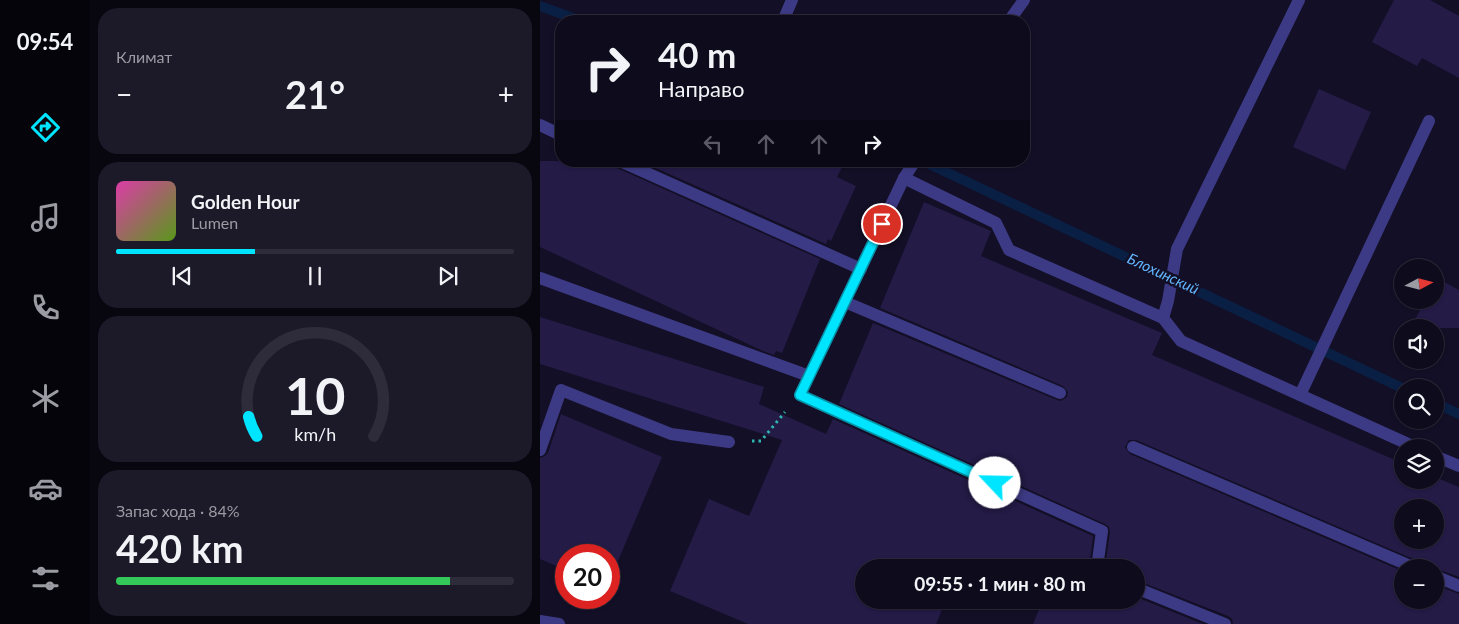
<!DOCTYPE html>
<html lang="ru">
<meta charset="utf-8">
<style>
:root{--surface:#0e0b1c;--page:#1c1929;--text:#f1f3f6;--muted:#9b9ba3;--line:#2e2b3b;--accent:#00e5ff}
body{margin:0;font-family:Lato,sans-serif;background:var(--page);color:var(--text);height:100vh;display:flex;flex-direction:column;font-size:19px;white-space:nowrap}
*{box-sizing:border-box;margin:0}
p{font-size:16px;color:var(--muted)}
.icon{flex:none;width:28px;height:28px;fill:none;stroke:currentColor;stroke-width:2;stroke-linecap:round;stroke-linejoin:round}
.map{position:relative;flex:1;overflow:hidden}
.side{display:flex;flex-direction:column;gap:8px;padding:8px;background:#08060f;width:450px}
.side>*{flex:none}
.top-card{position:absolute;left:15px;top:15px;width:475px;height:152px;border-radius:20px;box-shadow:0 1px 4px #0004,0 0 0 1px var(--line);background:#0e0b1c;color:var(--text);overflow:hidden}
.needle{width:32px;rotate:83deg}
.buttons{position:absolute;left:854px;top:259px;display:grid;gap:10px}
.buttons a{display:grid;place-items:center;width:50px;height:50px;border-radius:50%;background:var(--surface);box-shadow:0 1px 4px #0004,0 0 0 1px var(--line);font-size:25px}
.speed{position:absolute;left:15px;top:544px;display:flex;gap:10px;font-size:25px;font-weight:700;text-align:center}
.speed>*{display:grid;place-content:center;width:65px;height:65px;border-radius:50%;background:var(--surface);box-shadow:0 1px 4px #0004,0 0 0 1px var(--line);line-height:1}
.speed .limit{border:8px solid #d22;background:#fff;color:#111}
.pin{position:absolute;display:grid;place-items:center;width:42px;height:42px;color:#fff;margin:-21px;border:2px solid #fff;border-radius:50%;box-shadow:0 1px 5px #0007}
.me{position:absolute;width:55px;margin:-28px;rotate:294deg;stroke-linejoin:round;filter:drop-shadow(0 0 4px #0008)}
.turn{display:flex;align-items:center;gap:18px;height:105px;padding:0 20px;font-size:22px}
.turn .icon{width:65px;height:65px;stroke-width:2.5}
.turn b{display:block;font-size:35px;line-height:42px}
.lanes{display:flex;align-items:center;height:48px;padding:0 20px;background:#0003;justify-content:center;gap:25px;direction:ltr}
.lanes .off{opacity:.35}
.big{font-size:38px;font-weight:700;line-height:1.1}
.side .card{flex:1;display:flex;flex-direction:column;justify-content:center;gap:8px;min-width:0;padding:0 18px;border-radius:20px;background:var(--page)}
.side .dial{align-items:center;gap:0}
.dial svg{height:130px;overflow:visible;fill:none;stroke:var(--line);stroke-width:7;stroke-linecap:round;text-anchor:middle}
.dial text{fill:var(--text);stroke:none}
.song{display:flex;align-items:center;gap:15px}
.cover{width:60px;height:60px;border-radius:8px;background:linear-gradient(135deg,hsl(320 70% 55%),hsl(90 70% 35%))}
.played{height:5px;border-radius:2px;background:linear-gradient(90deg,var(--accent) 35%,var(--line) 35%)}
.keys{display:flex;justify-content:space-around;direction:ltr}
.heat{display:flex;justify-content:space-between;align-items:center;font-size:28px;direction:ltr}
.charge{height:8px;border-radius:4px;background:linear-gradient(90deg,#34c759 84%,var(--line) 0)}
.trip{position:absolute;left:315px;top:559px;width:290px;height:50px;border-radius:25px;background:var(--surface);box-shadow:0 1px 4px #0004,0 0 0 1px var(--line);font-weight:700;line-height:50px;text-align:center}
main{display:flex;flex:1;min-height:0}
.menu{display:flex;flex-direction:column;width:90px;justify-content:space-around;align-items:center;background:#06040b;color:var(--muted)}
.menu .icon{width:35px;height:35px}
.menu .active{color:var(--accent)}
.menu b{font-size:22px;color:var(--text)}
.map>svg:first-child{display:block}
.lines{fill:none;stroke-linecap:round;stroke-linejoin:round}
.stream{stroke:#0a1f44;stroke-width:10}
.building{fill:#241b47;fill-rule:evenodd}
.path{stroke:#2fb8b0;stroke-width:3;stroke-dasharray:2.5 4;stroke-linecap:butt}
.service{stroke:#3d3a85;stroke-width:12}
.minor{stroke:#3d3a85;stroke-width:12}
.route-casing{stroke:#0095a6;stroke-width:12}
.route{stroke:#00e5ff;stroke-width:9}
.labels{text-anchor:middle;stroke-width:5;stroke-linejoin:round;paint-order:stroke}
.water-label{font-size:15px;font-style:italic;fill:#62b6ff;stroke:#130f26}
</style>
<main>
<nav class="menu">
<b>09:54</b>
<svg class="icon active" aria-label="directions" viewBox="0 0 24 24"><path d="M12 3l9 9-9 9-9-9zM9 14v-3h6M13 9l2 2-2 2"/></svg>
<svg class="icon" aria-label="music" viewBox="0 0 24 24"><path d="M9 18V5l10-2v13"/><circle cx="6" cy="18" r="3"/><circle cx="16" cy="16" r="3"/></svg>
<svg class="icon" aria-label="phone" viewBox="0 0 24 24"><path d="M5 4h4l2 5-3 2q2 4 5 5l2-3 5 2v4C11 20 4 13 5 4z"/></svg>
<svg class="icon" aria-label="climate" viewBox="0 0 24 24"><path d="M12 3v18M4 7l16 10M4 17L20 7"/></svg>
<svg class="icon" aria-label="car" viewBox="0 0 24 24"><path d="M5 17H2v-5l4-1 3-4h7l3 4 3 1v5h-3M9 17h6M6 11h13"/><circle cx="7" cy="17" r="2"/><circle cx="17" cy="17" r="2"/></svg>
<svg class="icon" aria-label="filters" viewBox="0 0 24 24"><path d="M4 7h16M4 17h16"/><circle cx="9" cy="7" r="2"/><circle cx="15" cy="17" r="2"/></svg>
</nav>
<section class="side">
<div class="card"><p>Климат</p>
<div class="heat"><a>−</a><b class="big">21°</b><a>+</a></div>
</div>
<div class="card">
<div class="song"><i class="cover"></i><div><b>Golden Hour</b><p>Lumen</p></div></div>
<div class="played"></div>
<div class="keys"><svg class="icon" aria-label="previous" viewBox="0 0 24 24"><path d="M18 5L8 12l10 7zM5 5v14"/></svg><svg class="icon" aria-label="pause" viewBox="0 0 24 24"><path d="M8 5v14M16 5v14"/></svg><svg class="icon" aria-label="next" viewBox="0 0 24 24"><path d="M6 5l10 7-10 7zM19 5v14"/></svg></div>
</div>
<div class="card dial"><svg viewBox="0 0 100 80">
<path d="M14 69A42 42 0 1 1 86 69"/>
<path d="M14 69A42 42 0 0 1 9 57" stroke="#00e5ff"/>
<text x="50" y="56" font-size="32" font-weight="700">10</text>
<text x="50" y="72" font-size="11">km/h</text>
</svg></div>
<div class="card"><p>Запас хода · 84%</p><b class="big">420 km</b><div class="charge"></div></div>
</section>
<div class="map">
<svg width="919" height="624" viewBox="0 0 919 624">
<rect width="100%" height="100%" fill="#130f26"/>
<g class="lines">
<g class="stream">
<polyline points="0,6 41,21"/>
<polyline points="383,161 862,388"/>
<polyline points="895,403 919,414"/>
</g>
</g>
<g class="building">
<polygon points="854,0 890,0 919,16 919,78 882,58 877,66 832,42"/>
<polygon points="779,89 831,112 805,170 753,147"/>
<polygon points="0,161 72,161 77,168 280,259 242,353 236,351 234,355 223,351 0,247"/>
<polygon points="100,161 305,161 297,177 316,186 291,241 288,239 286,244"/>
<path d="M384,202L451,231L441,256L622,333L612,355L862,463V480H895V477L919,487V577L895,568H883L878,561L596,440H589L585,447L590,454L862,571V600H895V585L919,594V624H693L692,619L688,616L596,580V568H565L570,532L569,527L565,524L299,404L333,323L517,400L521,401L527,397L528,392L523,386L340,308ZM862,508H895V540H862Z"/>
<polygon points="897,278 919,290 919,328 871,328 885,300 895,300 895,282"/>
<polygon points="0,317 224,387 219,404 286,434 293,419 553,536 549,568 324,568 324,600 406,600 396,624 208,624 130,591 169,499 209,516 242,440 0,364"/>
<polygon points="21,414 122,457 69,582 69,555 26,555 26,570 0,559 0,458 5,456 8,453"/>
<polygon points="596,597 663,624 493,624 503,600 596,600"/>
</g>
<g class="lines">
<polyline class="path" points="212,441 221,441 245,412"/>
<g class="service">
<polyline points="243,21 252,0"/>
<polyline points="469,21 484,0"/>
<polyline points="0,125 21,135"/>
<polyline points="80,161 321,269"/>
<polyline points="375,161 364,178 260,395 562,531 557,568"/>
<polyline points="364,178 456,223 469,250 623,318 641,341 877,448"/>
<polyline points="0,278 269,376"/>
<polyline points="305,302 520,393"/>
<polyline points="623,318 628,301 637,249 759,0"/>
<polyline points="760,395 889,121"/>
<polyline points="593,447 875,568"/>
<polyline points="0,450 21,390 131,434 189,442"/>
<polyline points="895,456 919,466"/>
<polyline points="895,576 919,586"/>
<polyline points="596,588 685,624"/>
</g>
<polyline class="minor" points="0,621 19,624"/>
</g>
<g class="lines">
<g class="route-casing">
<polyline id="route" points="342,224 260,395 455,483"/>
</g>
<use href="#route" class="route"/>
</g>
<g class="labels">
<g class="water-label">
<text transform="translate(623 274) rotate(25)" y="5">Блохинский</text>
</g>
</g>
</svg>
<div class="buttons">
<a><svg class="needle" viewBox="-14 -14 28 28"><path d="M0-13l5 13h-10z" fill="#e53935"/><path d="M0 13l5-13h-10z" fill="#9b9ba3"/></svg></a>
<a><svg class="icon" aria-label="sound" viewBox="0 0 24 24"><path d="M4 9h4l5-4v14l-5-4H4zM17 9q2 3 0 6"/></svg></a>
<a><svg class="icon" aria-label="search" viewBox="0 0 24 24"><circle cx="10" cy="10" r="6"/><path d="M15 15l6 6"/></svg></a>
<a><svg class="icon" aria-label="layers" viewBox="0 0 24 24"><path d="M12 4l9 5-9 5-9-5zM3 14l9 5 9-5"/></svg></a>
<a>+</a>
<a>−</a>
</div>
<div class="speed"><div class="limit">20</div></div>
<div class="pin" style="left:342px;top:224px;background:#d93025"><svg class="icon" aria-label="arrive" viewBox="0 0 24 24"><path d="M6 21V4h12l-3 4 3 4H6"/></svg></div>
<svg class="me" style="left:455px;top:483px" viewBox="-20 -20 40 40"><circle r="19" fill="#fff"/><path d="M0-13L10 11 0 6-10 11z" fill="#00e5ff"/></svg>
<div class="trip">09:55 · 1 мин · 80 m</div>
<div class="top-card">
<div class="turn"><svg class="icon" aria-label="right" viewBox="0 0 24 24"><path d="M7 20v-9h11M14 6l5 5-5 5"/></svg><div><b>40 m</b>Направо</div></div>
<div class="lanes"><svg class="icon off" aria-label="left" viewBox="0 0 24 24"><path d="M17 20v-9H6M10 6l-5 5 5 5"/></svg><svg class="icon off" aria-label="ahead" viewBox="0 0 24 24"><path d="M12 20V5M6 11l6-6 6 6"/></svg><svg class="icon off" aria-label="ahead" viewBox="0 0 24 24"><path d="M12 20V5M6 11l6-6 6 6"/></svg><svg class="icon" aria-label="right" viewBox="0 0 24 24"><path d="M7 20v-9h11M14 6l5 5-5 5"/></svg></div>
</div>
</div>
</main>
